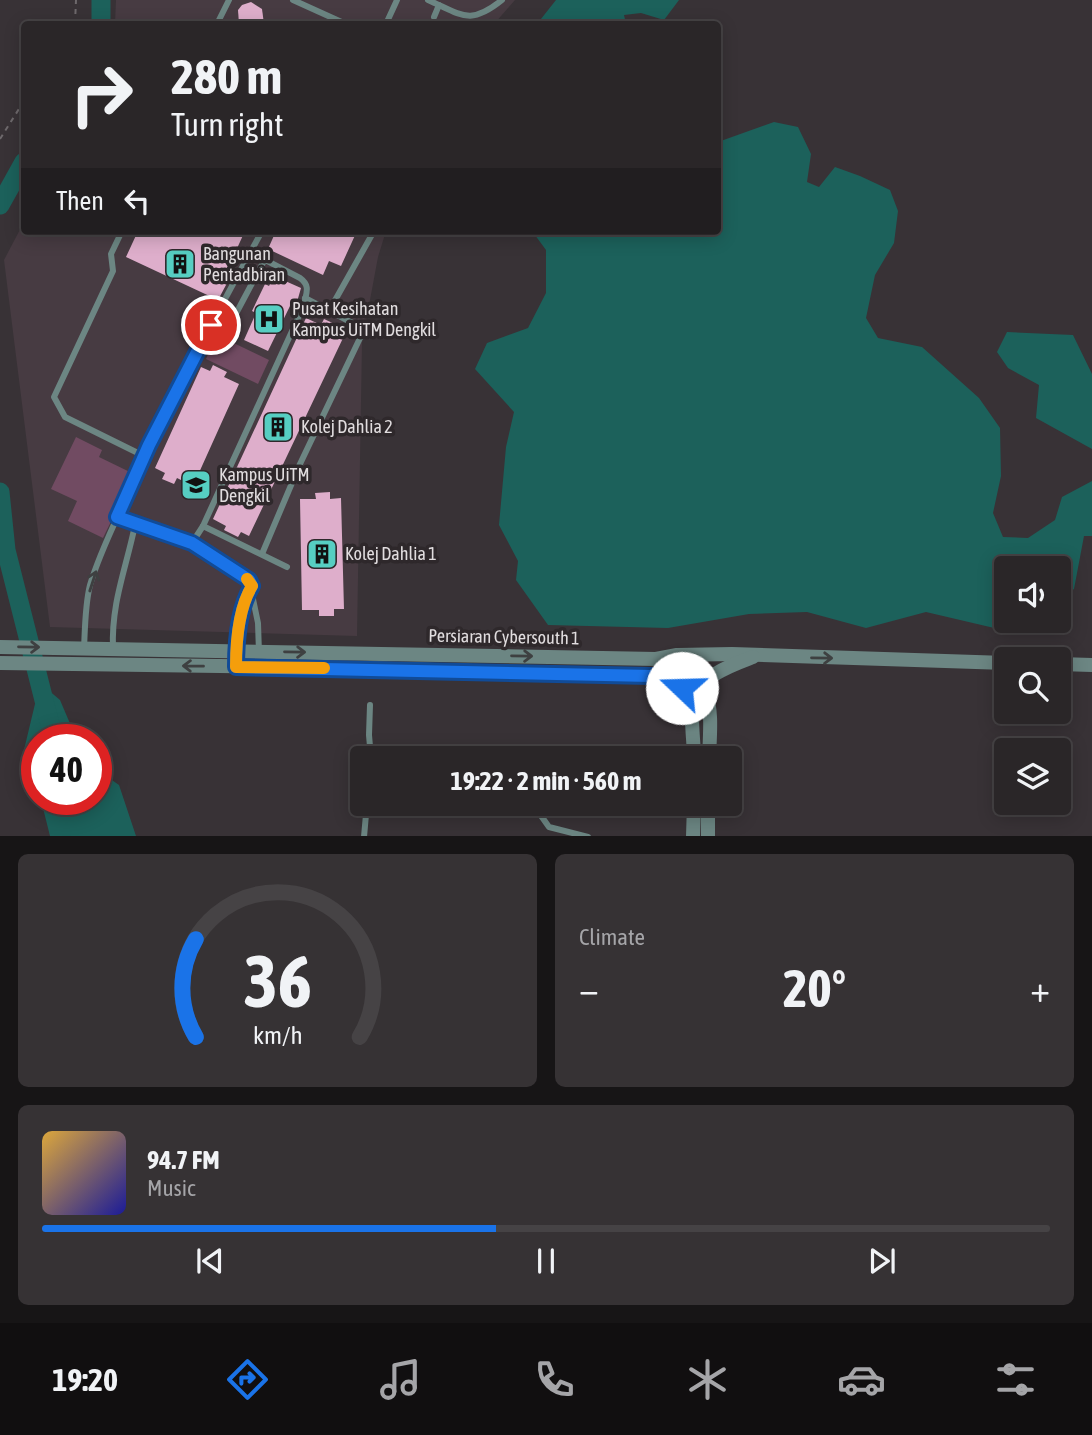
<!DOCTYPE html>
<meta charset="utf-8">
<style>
:root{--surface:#2a2628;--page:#363234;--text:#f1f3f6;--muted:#a5a5a8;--line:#464345;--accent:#1a73e8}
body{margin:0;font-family:"Asap Condensed",sans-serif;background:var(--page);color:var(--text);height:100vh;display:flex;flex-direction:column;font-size:26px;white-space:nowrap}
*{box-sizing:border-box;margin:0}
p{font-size:23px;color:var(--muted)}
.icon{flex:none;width:38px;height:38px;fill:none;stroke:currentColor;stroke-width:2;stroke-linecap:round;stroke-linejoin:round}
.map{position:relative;height:836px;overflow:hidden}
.panel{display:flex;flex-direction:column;gap:18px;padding:18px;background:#171516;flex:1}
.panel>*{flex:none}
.hud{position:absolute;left:21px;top:21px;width:700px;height:214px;border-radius:7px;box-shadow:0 4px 18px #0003,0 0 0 2px var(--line);background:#2a2628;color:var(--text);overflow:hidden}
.tools{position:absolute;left:994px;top:556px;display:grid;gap:14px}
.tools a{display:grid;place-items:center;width:77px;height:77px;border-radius:7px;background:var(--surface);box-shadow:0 4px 18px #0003,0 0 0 2px var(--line);font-size:35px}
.speed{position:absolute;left:21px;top:724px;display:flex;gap:14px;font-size:35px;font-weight:700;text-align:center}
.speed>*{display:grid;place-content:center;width:91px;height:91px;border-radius:50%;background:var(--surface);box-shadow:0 4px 18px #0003,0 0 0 2px var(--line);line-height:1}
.speed .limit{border:10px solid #d22;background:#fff;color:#111}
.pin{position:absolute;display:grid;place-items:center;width:60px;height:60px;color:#fff;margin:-30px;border:4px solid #fff;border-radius:50%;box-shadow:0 2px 7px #0007}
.me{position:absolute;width:77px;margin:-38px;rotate:291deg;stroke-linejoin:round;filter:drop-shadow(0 0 5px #0008)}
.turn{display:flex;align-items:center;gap:24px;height:147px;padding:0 35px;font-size:32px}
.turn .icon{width:91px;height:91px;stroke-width:2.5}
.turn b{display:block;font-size:49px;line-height:60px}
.then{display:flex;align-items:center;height:66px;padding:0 35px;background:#0003;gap:14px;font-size:26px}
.big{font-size:52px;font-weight:700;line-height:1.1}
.panel .tile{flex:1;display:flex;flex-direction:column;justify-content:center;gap:10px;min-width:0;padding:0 24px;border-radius:10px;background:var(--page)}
.panel .dial{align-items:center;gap:0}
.dial svg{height:182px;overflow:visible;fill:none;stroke:var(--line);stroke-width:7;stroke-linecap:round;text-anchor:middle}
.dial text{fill:var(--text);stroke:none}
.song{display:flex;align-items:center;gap:21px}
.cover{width:84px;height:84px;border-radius:10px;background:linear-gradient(135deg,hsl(40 70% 55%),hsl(240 70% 35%))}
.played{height:7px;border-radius:4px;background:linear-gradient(90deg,var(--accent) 45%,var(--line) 45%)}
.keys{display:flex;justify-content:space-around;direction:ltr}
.heat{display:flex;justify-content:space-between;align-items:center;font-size:38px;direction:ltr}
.panel .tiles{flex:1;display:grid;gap:18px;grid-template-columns:1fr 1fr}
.tile:last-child{grid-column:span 2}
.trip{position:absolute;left:350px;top:746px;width:392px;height:70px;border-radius:7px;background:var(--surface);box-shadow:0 4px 18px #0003,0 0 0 2px var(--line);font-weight:700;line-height:70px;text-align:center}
.tab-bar{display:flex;height:112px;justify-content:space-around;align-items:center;background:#110f10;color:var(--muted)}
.tab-bar .icon{width:49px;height:49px}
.tab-bar .selected{color:var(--accent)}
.tab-bar b{font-size:32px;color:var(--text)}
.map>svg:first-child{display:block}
.built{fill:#473b42}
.green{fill:#714b62}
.water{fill:#1c615b}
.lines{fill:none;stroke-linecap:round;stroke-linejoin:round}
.river{stroke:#1c615b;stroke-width:19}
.building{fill:#deaecb}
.path{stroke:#6e696c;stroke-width:2;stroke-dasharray:5 5;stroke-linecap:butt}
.service{stroke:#6c8683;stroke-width:6}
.tertiary{stroke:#6c8683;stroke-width:14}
.oneway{stroke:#3e4041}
.route-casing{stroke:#114b97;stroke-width:18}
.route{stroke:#1a73e8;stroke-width:12}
.slow{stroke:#f59e0b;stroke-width:12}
.labels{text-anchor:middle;stroke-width:7;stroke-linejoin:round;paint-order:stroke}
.poi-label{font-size:18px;fill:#e1dddf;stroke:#2e282b;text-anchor:start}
.street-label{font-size:18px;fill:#e1dddf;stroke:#2e282b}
</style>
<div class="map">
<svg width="1092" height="837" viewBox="0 0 1092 837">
<rect width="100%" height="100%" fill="#383236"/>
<g class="built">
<polygon points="116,0 515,0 494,24 115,24"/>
<polygon points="24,222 24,231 386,231 378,257 362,343 357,636 50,627 4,260"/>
</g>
<g class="green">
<polygon points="217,335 269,360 258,384 206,359"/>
<polygon points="76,437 102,450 99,457 134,474 103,538 68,521 77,501 51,489"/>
</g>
<g class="water">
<polygon points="556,0 679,0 664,20 641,13 624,15 626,24 537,24"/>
<polygon points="774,122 798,127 811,154 807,182 819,187 835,167 860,176 890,190 898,211 894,243 875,275 866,318 878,338 922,347 979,398 1000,428 1001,476 993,513 1003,537 1028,538 1055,520 1062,497 1092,481 1092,536 1084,536 1074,589 1059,599 1059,569 1006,569 1006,621 1022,621 1007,631 926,612 866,628 807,612 749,614 668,628 548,625 516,580 518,561 499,525 506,447 514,412 475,369 487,343 528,328 546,293 546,250 532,231 718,231 718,142"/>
<polygon points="1007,332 1073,335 1092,374 1092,449 1036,418 1039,385 1008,368 997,352"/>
<polygon points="40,683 60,700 77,740 37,740 37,789 23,754"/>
<polygon points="96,769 119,785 136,836 50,836 41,800 96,800"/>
</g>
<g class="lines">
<g class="river">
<polyline points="101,0 101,24"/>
<polyline points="0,205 24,162"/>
<polyline points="0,492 6,550 54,740"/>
</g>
</g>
<g class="building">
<polygon points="251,2 262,9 264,24 239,24 238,10 242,5"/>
<polygon points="138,231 245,231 228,268 234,270 218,300 126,257"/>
<polygon points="276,231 357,231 341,266 329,261 323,275 268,249"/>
<polygon points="274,276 301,288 295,309 290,306 268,351 244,340 256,313 252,311 265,284 269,286"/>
<polygon points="306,318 321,325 324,319 337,325 334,331 344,336 249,536 241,532 238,537 224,530 226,526 213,519"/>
<polygon points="213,365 227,372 224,377 239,384 193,486 177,478 174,484 162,479 165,473 155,468 201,367 210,371"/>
<polygon points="330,492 330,499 341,498 344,609 334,609 334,616 319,616 319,610 302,610 300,499 316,499 315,493"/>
</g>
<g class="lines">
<g class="path">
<polyline points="75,24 76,0"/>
<polyline points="0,139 24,101"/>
</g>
<g class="service">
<polyline points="293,0 346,24"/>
<path d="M428,0C462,15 470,26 502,0"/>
<polyline points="434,17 439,5"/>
<polyline points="217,24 229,0"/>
<polyline points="386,24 397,0"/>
<polyline points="122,231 111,254 113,271 54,397 65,417 144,456"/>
<polyline points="329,311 374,231"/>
<polyline points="211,325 227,326 231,323 265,259"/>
<polyline points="117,517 192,543 249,580 258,623 259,653"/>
<polyline points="203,526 287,567"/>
<path d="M192,543L203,526L304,305C306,293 311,286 300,278L250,252"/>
<polyline points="262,554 300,464 361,336 360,327 305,298"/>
<path d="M84,649C85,628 85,605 90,585C100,551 117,519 131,487C170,399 216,315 262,231"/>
<path d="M113,649C111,603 126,569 135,525"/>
<polyline points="236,651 243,609 251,587"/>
<polyline points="370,705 369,735 371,758"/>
<polyline points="529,758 529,752"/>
<polyline points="532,803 549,827 588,837"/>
<polyline points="364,837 367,803"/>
</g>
<g class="tertiary">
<polyline points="0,647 656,659 677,655 732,654 1006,663"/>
<path d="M660,660C717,674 711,710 709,758"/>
<polyline points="0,663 360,668 651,676 673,681 693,701"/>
<polyline points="1059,664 1092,665"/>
<path d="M694,758C694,742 690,717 693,702C699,676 732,665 753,657"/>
<polyline points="693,837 694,803"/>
<polyline points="708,837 708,803"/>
</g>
</g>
<defs><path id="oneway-shaft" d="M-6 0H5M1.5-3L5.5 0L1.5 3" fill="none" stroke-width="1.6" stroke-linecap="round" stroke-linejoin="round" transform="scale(1.75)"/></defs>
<g class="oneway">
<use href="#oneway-shaft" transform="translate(93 581) rotate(-72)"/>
<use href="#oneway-shaft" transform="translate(29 647) rotate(1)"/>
<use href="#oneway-shaft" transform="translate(295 652) rotate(1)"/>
<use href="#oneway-shaft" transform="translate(522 656) rotate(1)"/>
<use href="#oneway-shaft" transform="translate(822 658) rotate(1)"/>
<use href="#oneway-shaft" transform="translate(193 666) rotate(-179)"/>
</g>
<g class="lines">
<g class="route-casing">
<path id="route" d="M211,325L149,445L117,517L192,543L249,580L252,586C238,609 236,641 236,667L652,676L664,678L682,688"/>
</g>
<use href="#route" class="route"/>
<path class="slow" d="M247,579L252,586C238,609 236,641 236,667L324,668"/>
</g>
<defs>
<g id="building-square" transform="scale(1.575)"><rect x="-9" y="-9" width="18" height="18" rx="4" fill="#56cec2" stroke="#2e282b"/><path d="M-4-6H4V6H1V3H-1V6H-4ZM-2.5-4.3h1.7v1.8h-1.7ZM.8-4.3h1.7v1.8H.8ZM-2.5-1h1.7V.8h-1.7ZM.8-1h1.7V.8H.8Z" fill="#111"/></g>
<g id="hospital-square" transform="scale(1.575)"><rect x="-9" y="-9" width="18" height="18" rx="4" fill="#56cec2" stroke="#2e282b"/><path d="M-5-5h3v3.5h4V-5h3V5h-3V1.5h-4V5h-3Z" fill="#111"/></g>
<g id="university-square" transform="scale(1.575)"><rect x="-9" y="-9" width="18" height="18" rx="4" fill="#56cec2" stroke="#2e282b"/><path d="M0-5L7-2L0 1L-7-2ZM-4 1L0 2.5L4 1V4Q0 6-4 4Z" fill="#111"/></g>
</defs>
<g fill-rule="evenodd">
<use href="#building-square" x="180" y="264"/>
<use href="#hospital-square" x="269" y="319"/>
<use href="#building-square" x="278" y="427"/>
<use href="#university-square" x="196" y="485"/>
<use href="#building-square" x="322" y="554"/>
</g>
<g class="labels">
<g class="poi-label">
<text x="203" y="260">Bangunan<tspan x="203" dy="21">Pentadbiran</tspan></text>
<text x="292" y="315">Pusat Kesihatan<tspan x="292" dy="21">Kampus UiTM Dengkil</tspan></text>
<text x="301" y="433">Kolej Dahlia 2</text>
<text x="219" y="481">Kampus UiTM<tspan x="219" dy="21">Dengkil</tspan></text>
<text x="345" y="560">Kolej Dahlia 1</text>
</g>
<g class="street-label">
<text transform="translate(504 637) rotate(1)" y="6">Persiaran Cybersouth 1</text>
</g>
</g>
</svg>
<div class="tools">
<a><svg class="icon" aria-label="sound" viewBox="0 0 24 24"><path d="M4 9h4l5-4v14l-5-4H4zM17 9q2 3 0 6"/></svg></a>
<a><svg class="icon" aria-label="search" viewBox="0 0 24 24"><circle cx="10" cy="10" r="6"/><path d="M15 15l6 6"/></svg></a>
<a><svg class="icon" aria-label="layers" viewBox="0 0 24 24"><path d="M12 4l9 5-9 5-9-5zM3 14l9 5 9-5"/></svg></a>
</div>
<div class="speed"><div class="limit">40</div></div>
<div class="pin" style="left:211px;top:325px;background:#d93025"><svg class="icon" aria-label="arrive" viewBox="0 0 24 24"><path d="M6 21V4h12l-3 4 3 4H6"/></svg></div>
<svg class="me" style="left:682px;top:688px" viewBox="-20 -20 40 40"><circle r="19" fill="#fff"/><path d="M0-13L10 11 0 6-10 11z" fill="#1a73e8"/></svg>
<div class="trip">19:22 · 2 min · 560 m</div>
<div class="hud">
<div class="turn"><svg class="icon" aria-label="right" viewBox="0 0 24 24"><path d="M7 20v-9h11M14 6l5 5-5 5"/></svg><div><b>280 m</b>Turn right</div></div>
<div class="then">Then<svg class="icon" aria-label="left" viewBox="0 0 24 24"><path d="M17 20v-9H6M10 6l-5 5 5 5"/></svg></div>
</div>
</div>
<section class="panel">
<div class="tiles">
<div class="tile dial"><svg viewBox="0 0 100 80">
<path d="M14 69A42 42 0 1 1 86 69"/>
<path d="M14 69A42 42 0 0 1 14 26" stroke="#1a73e8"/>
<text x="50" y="56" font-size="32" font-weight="700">36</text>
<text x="50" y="72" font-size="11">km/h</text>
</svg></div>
<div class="tile"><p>Climate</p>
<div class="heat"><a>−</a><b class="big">20°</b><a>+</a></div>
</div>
<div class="tile">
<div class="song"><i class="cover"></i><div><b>94.7 FM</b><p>Music</p></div></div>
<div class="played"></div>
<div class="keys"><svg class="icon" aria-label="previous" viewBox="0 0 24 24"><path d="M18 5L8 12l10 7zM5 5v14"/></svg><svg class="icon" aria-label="pause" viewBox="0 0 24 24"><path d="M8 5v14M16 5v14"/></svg><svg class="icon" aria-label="next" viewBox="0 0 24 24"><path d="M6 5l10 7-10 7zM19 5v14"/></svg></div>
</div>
</div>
</section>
<nav class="tab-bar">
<b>19:20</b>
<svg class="icon selected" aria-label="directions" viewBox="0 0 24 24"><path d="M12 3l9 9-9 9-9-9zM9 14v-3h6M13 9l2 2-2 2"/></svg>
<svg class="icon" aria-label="music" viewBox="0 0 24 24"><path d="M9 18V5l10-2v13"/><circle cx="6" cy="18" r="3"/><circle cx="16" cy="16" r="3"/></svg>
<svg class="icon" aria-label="phone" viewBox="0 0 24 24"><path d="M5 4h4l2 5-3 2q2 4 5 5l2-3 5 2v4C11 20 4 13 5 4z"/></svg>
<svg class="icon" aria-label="climate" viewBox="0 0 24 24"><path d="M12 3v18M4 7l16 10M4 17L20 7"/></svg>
<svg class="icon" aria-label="car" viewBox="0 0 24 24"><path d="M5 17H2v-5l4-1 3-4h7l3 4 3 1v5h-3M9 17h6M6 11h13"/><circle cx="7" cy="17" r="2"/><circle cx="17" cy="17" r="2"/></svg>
<svg class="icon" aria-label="filters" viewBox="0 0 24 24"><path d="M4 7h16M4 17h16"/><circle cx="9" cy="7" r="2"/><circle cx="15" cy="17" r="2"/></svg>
</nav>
